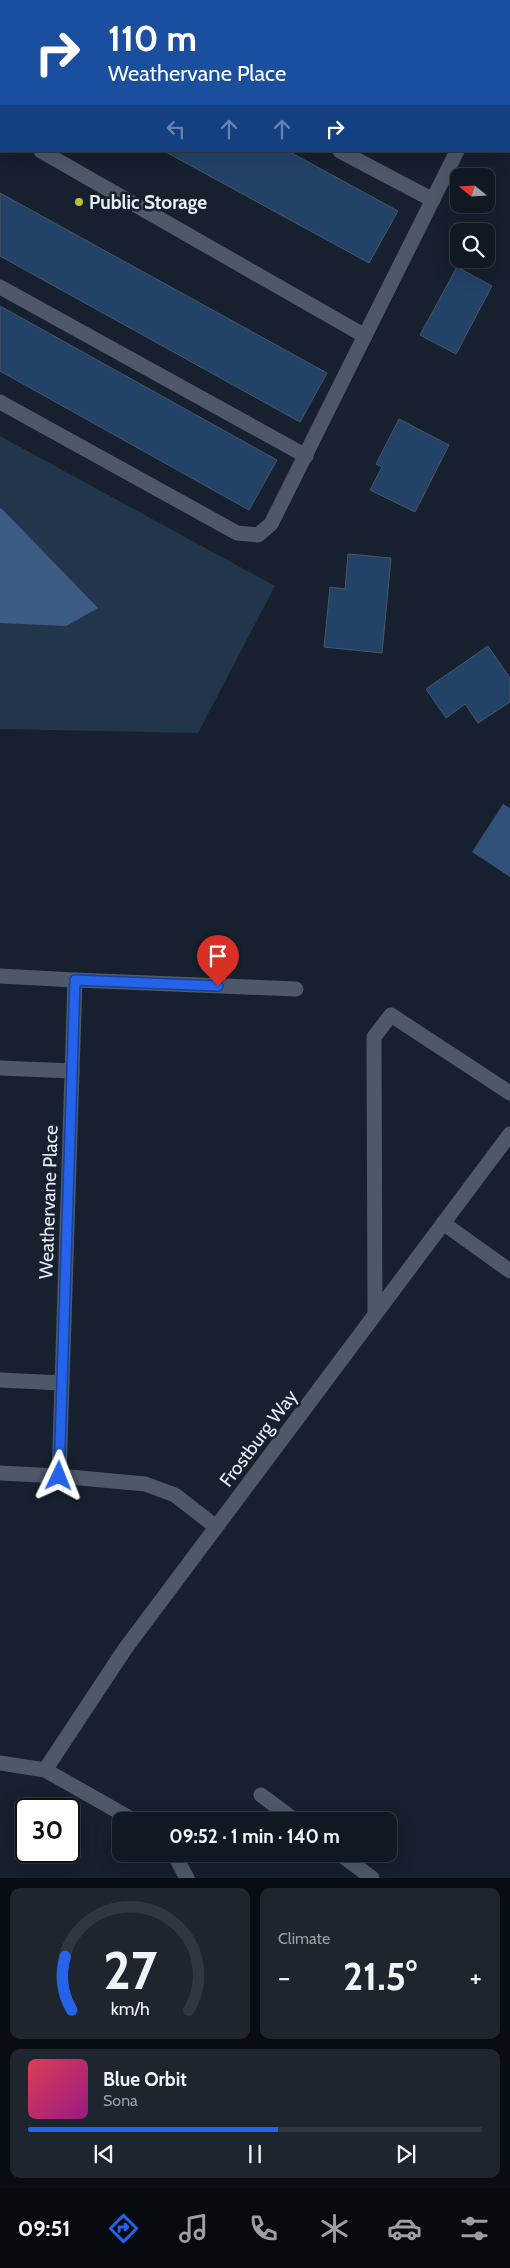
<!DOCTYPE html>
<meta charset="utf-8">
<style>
:root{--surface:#101822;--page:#1e252f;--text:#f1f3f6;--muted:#9ca0a5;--line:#303740;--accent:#2563eb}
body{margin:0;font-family:Cabin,sans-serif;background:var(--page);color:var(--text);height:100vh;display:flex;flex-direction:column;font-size:19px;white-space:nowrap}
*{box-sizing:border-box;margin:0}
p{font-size:16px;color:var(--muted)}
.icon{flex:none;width:28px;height:28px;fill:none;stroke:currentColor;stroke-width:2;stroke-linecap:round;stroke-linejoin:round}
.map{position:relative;height:1878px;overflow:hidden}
.details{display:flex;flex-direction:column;gap:10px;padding:10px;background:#090d13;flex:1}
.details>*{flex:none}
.guide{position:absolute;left:0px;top:0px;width:510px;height:152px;box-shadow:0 5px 20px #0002,0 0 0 1px var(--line);background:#1a4fa0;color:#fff;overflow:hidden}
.needle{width:32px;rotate:288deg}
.tools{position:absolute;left:450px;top:168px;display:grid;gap:10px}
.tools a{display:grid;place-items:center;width:45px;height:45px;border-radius:10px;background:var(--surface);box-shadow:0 5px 20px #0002,0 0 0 1px var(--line);font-size:25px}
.speed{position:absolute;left:15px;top:1798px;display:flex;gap:10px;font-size:25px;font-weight:700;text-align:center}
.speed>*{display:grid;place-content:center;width:65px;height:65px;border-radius:50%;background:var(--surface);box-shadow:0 5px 20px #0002,0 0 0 1px var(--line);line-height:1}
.speed .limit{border:2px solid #111;border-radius:8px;background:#fff;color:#111}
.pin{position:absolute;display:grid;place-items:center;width:42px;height:42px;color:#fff;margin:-51px -21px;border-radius:50% 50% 50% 0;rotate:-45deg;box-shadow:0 0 5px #0007}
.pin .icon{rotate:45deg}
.me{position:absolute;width:55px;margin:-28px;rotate:2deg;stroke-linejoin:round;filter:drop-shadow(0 0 4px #0008)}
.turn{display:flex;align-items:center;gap:18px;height:105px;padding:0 25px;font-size:22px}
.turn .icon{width:65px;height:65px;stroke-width:2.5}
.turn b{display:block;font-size:35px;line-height:42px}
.lanes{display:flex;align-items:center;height:48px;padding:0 25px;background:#0003;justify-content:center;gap:25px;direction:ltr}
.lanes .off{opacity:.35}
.big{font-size:38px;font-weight:800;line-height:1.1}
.details .tile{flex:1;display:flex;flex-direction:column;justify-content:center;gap:8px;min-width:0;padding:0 18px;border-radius:10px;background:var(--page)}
.details .dial{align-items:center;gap:0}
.dial svg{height:130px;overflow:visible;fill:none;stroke:var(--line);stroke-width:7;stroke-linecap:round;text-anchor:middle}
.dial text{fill:var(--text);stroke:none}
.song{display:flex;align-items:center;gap:15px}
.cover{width:60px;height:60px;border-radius:8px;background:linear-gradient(135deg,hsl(350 70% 55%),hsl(310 70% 35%))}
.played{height:5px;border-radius:2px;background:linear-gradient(90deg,var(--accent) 55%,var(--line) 55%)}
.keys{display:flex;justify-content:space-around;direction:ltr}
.heat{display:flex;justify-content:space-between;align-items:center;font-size:28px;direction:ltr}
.details .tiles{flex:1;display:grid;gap:10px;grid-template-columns:1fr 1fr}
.tile:last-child{grid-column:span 2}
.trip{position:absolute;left:112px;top:1812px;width:285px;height:50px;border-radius:10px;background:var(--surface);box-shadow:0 5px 20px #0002,0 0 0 1px var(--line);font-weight:800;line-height:50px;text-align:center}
.tabs{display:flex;height:80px;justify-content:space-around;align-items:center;background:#060a0e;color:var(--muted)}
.tabs .icon{width:35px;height:35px}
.tabs .active{color:var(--accent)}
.tabs b{font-size:22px;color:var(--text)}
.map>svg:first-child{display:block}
.green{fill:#23354b}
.forest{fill:#325179}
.water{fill:#3d5c85}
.building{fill:#234268;stroke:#4a5666}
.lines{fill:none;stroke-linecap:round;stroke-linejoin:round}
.lane{stroke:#4d5968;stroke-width:15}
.street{stroke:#4d5968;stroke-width:15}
.secondary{stroke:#5f7692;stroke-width:15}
.route-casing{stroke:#184099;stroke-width:12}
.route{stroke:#2563eb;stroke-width:9}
.poi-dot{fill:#c5bc3d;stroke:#16202e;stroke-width:2}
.labels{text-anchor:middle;stroke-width:5;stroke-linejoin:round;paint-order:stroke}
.poi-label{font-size:19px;font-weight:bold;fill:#e6edf6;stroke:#16202e;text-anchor:start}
.street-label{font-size:19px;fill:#e6edf6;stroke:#16202e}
</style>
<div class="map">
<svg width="510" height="1878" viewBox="0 0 510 1878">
<rect width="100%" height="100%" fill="#16202e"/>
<polygon class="green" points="0,436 275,586 198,733 0,729"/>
<polygon class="forest" points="503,804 510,808 510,877 472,852"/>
<polygon class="water" points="0,508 3,510 98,608 66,626 0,623"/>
<g class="building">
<polygon points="0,0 13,1 1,1 1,63"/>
<polygon points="164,151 288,151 398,211 369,263"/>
<polygon points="0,193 327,373 300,422 0,256"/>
<polygon points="457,267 492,286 456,354 420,335"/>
<polygon points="0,306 277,460 249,510 0,371"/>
<polygon points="399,419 449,445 415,512 370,490 382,467 376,464"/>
<polygon points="348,554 391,558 382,653 324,647 330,587 345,589"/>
<polygon points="488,646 510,678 510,702 478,723 465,704 446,718 426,689"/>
</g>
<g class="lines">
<g class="lane">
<polyline points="54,0 57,1"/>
<polyline points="0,128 1,129"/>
<polyline points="41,151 365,336"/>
<polyline points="340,151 433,200"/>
<polyline points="0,287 306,456"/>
<polyline points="0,402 237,533 258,535 271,524 457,151"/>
<polyline points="0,976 75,980"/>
<polyline points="0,1068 72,1071"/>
<polyline points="0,1380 62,1383"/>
<polyline points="0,1473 59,1476"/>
</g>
<g class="street">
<polyline points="443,1223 510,1271"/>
<polyline points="375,1313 374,1037 391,1015 510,1093"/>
<polyline points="216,1527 175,1495 145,1484 59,1476 75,980 296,989"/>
<polyline points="0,1763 45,1770 135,1821"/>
<polyline points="45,1770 125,1649 510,1134"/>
<polyline points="261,1795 296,1821"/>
<polyline points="174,1854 187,1878"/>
<polyline points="340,1854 372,1878"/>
</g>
<g class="secondary">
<polyline points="302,0 305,1"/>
<polyline points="509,115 510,116"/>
</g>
</g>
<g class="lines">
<g class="route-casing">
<polyline id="route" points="59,1476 75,980 218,986"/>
</g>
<use href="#route" class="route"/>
</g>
<circle class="poi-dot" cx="79" cy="202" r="5"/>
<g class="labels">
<g class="poi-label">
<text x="89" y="209">Public Storage</text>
</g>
<g class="street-label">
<text transform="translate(48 1202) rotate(-88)" y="7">Weathervane Place</text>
<text transform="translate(258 1438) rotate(-53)" y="7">Frostburg Way</text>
</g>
</g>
</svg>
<div class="tools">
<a><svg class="needle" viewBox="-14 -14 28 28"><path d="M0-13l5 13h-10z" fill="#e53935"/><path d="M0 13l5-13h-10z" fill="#9ca0a5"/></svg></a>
<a><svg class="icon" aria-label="search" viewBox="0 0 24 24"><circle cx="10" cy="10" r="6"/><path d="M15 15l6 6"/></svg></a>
</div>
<div class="speed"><div class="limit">30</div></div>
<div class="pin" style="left:218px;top:986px;background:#d93025"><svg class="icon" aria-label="arrive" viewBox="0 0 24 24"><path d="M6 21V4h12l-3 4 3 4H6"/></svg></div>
<svg class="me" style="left:59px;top:1476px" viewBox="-20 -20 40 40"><path d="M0-17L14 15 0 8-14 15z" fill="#2563eb" stroke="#fff" stroke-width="4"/></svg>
<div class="trip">09:52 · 1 min · 140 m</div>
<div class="guide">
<div class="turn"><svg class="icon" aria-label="right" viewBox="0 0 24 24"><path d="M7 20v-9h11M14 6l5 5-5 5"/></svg><div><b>110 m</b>Weathervane Place</div></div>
<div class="lanes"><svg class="icon off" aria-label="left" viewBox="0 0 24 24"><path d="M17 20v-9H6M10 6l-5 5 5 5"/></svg><svg class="icon off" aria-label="ahead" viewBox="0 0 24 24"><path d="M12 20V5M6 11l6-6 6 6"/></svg><svg class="icon off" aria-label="ahead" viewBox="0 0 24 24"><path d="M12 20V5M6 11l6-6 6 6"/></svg><svg class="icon" aria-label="right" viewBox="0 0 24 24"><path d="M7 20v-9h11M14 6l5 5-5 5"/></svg></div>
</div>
</div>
<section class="details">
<div class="tiles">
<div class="tile dial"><svg viewBox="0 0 100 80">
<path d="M14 69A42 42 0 1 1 86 69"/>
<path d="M14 69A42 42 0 0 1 10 36" stroke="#2563eb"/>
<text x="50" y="56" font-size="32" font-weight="700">27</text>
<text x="50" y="72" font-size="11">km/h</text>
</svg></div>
<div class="tile"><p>Climate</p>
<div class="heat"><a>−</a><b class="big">21.5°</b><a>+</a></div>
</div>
<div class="tile">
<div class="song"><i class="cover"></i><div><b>Blue Orbit</b><p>Sona</p></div></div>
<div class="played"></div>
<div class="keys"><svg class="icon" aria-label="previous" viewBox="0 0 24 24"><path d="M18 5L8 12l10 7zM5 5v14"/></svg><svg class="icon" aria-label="pause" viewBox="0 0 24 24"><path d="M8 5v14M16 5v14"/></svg><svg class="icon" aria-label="next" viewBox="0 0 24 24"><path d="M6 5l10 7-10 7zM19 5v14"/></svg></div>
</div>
</div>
</section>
<nav class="tabs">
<b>09:51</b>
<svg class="icon active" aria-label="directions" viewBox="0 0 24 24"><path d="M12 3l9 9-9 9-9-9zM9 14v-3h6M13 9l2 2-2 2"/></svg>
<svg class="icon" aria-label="music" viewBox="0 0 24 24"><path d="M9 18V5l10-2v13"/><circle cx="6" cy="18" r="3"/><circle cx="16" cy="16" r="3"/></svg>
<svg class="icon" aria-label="phone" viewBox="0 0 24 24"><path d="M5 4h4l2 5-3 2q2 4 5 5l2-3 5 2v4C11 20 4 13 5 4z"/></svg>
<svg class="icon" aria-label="climate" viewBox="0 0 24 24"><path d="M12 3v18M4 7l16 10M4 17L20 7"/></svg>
<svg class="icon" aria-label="car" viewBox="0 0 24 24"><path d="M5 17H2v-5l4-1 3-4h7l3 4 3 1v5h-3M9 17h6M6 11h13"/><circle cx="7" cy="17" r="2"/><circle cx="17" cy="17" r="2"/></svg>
<svg class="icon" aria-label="filters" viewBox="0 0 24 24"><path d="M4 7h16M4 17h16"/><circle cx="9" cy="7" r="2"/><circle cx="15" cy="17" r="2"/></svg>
</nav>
